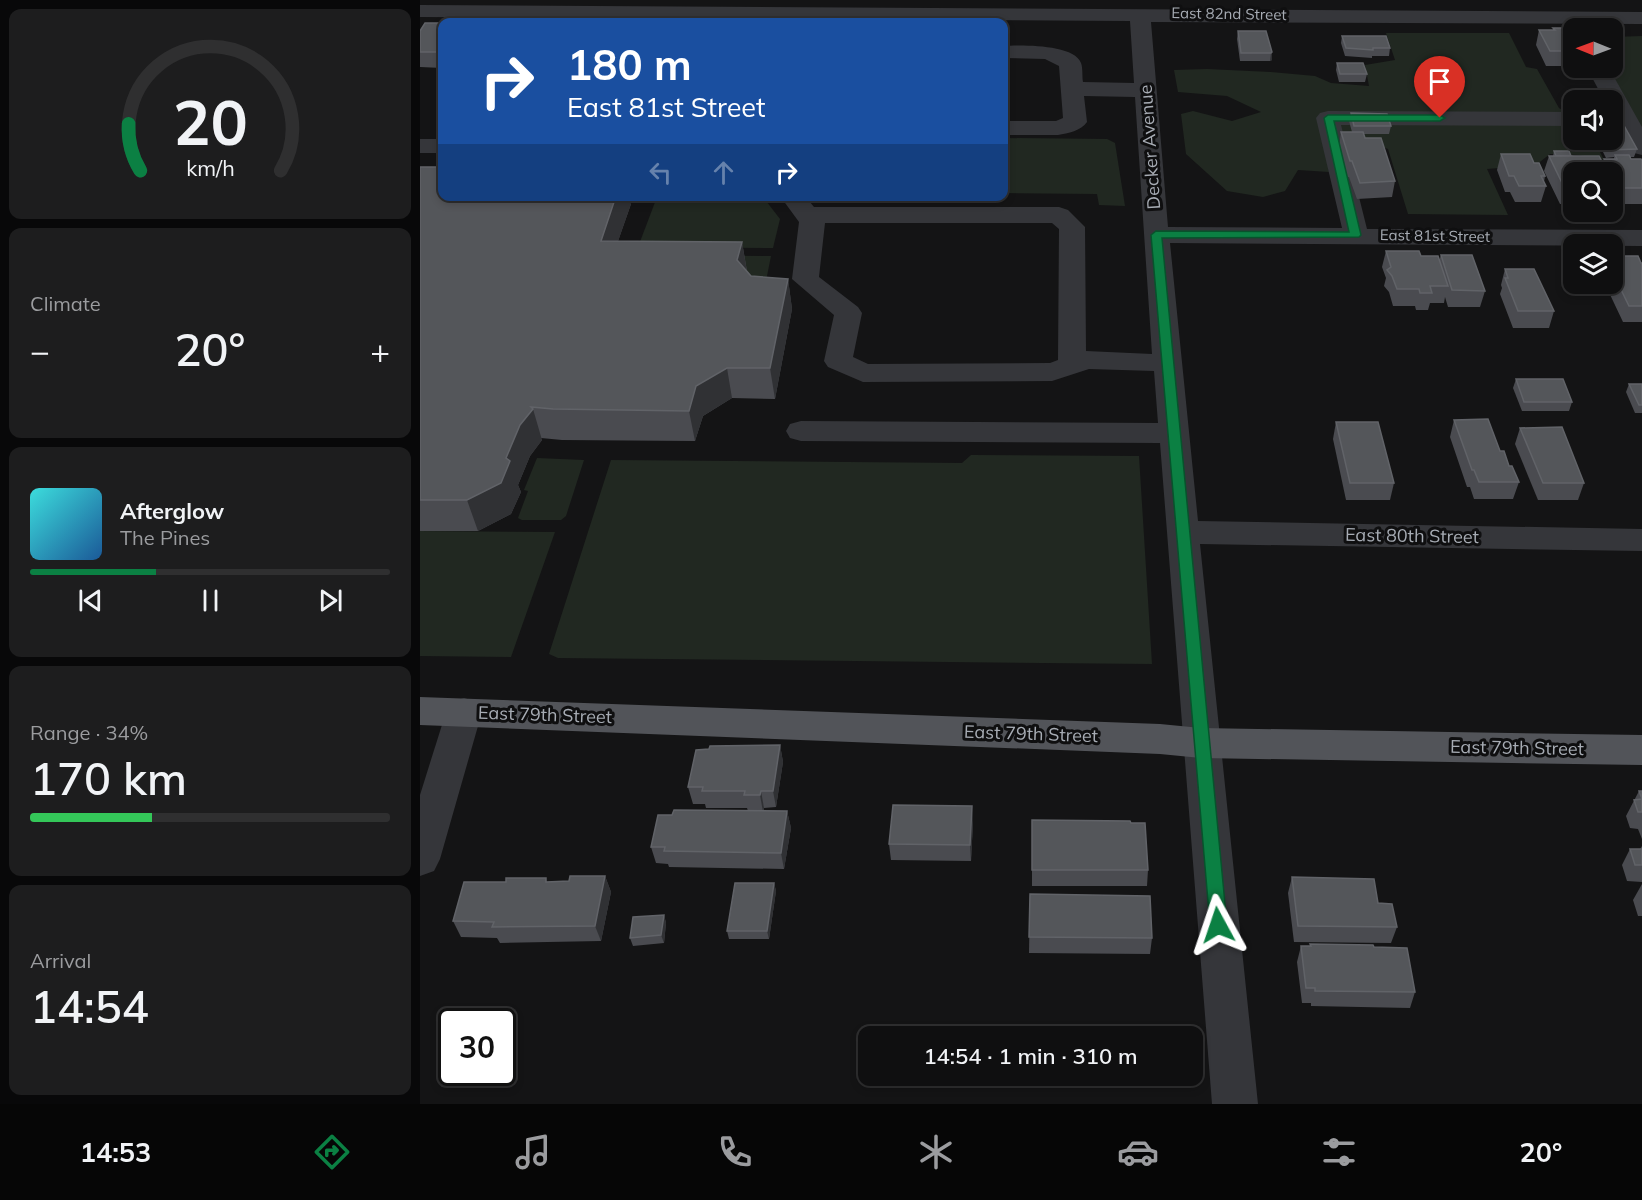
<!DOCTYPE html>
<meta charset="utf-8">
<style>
:root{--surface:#0f0f10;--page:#1d1d1e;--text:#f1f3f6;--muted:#9b9c9f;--line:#2f2f30;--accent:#0b8043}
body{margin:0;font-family:Mulish,sans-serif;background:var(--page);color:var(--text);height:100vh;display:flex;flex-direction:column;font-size:22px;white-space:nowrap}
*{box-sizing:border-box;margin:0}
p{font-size:20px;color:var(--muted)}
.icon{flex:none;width:33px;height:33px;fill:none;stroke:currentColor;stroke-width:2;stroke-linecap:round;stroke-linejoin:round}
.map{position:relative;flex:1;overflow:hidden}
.drawer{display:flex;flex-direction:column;gap:9px;padding:9px;background:#080809;width:420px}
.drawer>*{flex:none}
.banner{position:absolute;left:18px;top:18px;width:570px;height:183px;border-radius:12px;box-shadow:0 3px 9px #0003,0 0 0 2px var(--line);background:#1a4fa0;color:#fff;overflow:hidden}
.needle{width:39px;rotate:271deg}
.controls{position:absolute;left:1143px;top:18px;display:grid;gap:12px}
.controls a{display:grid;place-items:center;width:60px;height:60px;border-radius:12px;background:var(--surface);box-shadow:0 3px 9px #0003,0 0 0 2px var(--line);font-size:30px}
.speed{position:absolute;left:18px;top:1008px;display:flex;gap:12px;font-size:30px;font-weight:700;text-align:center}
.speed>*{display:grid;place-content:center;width:78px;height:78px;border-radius:50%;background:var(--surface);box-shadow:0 3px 9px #0003,0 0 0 2px var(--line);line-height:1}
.speed .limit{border:3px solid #111;border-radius:9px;background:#fff;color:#111}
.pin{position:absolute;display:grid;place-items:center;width:51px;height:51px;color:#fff;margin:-62px -26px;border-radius:50% 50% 50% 0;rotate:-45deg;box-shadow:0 0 6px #0007}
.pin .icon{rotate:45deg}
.me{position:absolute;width:66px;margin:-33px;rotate:355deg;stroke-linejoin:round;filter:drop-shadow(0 0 4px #0008)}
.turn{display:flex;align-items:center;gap:21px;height:126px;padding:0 30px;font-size:27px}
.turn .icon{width:78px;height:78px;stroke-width:2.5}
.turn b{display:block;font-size:42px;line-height:51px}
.lanes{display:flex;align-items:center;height:57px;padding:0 30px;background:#0003;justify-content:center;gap:30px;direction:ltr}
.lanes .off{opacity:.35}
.big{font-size:45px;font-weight:600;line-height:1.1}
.drawer .widget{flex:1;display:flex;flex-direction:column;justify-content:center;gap:9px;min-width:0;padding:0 21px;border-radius:12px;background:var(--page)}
.drawer .dial{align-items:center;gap:0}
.dial svg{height:156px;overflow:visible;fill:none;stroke:var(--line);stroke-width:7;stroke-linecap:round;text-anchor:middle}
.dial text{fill:var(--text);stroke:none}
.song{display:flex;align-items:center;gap:18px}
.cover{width:72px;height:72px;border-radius:9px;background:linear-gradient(135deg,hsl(180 70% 55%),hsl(210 70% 35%))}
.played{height:6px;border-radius:3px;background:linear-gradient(90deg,var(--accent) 35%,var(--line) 35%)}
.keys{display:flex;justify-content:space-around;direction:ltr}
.heat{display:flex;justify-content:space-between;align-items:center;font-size:33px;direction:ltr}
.charge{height:9px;border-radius:4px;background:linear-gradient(90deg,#34c759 34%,var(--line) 0)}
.trip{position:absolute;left:438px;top:1026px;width:345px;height:60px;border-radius:12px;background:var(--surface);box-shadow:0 3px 9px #0003,0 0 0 2px var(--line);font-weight:600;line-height:60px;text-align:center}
.tab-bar{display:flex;height:96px;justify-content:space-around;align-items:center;background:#060606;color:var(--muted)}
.tab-bar .icon{width:42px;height:42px}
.tab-bar .on{color:var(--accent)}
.tab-bar b{font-size:27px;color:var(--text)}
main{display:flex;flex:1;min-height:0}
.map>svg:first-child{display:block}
.green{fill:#212821}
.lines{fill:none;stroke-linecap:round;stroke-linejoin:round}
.minor{fill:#35363a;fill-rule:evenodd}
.major{fill:#525459;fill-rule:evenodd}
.wall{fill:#4a4b50}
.shaded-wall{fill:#303134}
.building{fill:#54565a;stroke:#616368;stroke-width:1.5}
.route{fill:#0b8043;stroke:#07532c;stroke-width:1.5}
.labels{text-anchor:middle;stroke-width:6;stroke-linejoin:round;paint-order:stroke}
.far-street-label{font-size:15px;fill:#a7acb4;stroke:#0f0f10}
.street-label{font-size:18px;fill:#a7acb4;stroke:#0f0f10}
</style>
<main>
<section class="drawer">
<div class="widget dial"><svg viewBox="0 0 100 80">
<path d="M14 69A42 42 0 1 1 86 69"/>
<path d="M14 69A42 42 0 0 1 8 45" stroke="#0b8043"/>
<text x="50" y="56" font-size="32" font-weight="700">20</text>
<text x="50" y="72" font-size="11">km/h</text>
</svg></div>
<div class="widget"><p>Climate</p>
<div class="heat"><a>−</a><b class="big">20°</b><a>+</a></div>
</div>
<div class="widget">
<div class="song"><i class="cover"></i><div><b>Afterglow</b><p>The Pines</p></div></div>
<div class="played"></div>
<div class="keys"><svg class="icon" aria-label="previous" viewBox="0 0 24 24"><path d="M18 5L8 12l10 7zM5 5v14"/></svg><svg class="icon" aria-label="pause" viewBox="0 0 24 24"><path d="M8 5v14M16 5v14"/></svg><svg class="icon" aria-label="next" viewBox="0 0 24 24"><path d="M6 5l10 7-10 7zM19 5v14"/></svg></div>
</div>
<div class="widget"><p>Range · 34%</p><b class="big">170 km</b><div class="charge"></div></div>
<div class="widget"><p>Arrival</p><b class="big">14:54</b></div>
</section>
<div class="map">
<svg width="1222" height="1104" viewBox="0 0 1222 1104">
<rect width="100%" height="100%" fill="#141415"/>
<g class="green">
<polygon points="966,33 1089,33 1106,67 1117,69 1139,108 1153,116 1154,140 1174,140 1184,160 1159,155 1130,154 1116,165 1067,169 1088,215 988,214 968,149 960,146 905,144 909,172 878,170 865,191 843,197 807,191 766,154 761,114 773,111 812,121 841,112 807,96 758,92 754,70 787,69 851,72 895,76 911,83 949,86 945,65 975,60"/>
<polygon points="1222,36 1222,128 1221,128 1188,68 1192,68 1193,37"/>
<polygon points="584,138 687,139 695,143 705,206 679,205 677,194 584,193"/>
<polygon points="237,197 343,197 360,219 353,248 218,247"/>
<polygon points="237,255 351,256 346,281"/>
<polygon points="551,455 719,456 732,664 138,658 129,654 191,460 542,463"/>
<polygon points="117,458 164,460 146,516 141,520 102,520 98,518 108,491 104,490"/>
<polygon points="0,531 135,532 91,657 0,656"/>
</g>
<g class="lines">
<g class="minor">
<path d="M0,5L1222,12V24L731,22L748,227L922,228L896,118L900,113L908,111L1154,112V126L921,125L947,229L1222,230V246L750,243L778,521L1222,529V551L780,544L838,1104H792L740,443L381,441L370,438L366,431L370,424L381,421L738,423L734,371L669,369L632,381L443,382L408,367L404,361L414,315L372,279L379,222L360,196H385L394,207H639L648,210L665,227L666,351L732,354L715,97L664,96L667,122C661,131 648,133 638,135H584V121H636L643,118L639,66L625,59L584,58V46C600,45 654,44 661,63C663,68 662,77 663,82L714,83L710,21L0,17ZM405,223H632L639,229L638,360L630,363L448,364L433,357L442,313L438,307L399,277Z"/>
<path d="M1167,68H1189L1222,127V155L1214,153C1202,137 1192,120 1192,100H1184Z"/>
<rect x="0" y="139" width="22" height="14"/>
<polygon points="44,698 57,702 62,712 20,859 14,871 0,876 0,795 26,712 31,702"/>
</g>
<polygon class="major" points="0,697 740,724 781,728 1222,735 1222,765 781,758 740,754 0,725"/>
</g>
<g class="wall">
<polygon points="22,23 22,68 0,67 0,31"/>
<polygon points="1133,28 1154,28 1154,68 1163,68 1162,70 1150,70 1149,66 1126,66 1116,45 1119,30 1133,30"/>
<polygon points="818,31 852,52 852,60 850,61 820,61 817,39"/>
<polygon points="922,36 970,48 969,56 952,56 952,58 925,56 921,43"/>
<polygon points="917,63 947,74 945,82 919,82 916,70"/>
<polygon points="931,113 971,126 969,134 943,134 945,138 975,181 972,197 937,199 929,177 927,177 919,147 921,132 932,132 929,121"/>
<polygon points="1177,140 1192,140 1217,149 1214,157 1210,157 1211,159 1222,161 1222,204 1195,204 1192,200 1192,172 1154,172 1154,204 1140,204 1124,171 1129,156 1133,156 1134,151 1183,163 1184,159 1194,159 1194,157 1186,158"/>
<polygon points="1081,154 1114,163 1125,176 1124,182 1126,186 1121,202 1095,202 1090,192 1085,192 1077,170"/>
<polygon points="0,167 211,204 198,241 322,242 327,271 331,276 368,279 372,309 355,399 312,398 283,416 275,441 142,440 121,438 122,440 110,456 98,485 101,492 91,514 58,531 0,531"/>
<polygon points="966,251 1001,256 1019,261 1021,255 1065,291 1060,307 1028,307 1025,297 1024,303 1010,303 1008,310 996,310 995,306 973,306 969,292 964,286 966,278 962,267"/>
<polygon points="1192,256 1222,263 1222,322 1203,322 1185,284 1192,284"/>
<polygon points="1085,269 1134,311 1129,328 1093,328 1080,294 1082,288 1081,285"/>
<polygon points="1096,379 1152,402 1149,411 1102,411 1093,388"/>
<polygon points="1209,384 1222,384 1222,413 1215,413 1206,392"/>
<polygon points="1034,420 1080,451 1099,482 1093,499 1054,499 1050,487 1047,487 1030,437"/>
<polygon points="916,422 974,483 970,500 926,500 913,439"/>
<polygon points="1100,428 1164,483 1158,500 1118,500 1095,444"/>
<polygon points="360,745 363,762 356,807 344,808 344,811 367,811 371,828 364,869 249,867 248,864 236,863 231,847 252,815 328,811 327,808 286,808 285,804 273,804 268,787"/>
<polygon points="1219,791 1222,791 1222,839 1218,829 1210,828 1206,816"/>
<polygon points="612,820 711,823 728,870 727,886 612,886"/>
<polygon points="553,822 551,861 471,860 469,844"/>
<polygon points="1222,846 1222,882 1207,881 1202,865 1210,849 1220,849"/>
<polygon points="185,876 191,892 181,941 80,943 77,938 41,937 33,921 128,882 149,881"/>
<polygon points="872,877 958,903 977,927 971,943 874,942 868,893"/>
<polygon points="354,883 356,891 349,939 309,939 307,931"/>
<polygon points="1222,884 1222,916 1218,916 1213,900"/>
<polygon points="610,894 732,938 730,954 609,953"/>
<polygon points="244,915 246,923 244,943 213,946 210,938"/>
<polygon points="890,944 954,947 995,992 990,1008 891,1006 891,1003 882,1003 877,962 881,946 890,946"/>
</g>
<g class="shaded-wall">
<polygon points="852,52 852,60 850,61 851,53"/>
<polygon points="196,196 209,196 211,204 188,270 181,241"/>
<polygon points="322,242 327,272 317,260"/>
<polygon points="368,279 372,309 355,399 350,368"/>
<polygon points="307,368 312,398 283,416 275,441 269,411 276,386"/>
<polygon points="113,409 122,440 110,456 98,485 101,492 91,514 58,531 47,500 86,458 100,425"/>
<polygon points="360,745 363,762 356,807 353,791"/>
<polygon points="341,791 344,808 343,812 340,795"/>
<polygon points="552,806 553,822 551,861 550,845"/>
<polygon points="367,811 371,828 364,869 361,853"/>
<polygon points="185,876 191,892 181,941 175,926"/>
<polygon points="354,883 356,891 349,939 347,931"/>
<polygon points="244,915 246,923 244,943 241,935"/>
</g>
<g class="building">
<polygon points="5,23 22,23 22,50 21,52 0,52 0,31"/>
<polygon points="1133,28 1158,28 1154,28 1154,53 1153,51 1130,51 1119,30 1135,30"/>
<polygon points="818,31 846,31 852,52 851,53 821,53"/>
<polygon points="922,36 966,36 970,48 953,48 953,50 926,48"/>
<polygon points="917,63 943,63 947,74 920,74"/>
<polygon points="931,113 967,114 971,126 934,126"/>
<polygon points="1192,122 1202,122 1217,149 1189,150 1183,140 1192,140"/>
<polygon points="921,132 943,132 945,138 961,138 975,181 940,183 932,161 930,161"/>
<polygon points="1134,151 1149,151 1151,156 1136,156"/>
<polygon points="1081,154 1110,154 1114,163 1119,163 1125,176 1121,176 1126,186 1099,186 1094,176 1089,176"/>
<polygon points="1195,155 1209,155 1211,159 1221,159 1222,161 1222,188 1200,188 1192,175 1192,172 1191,172 1184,159 1197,159"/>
<polygon points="1129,156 1179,156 1186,169 1173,169 1174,172 1154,172 1154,189 1145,189"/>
<polygon points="0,167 22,167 22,196 196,196 181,241 322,242 317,260 331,276 368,279 350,368 307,368 276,386 269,411 133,409 111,407 113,409 100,425 86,458 90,461 81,483 47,500 0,500"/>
<polygon points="966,251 999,251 1001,256 1018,256 1028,286 1010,286 1012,293 1000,293 999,289 977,289 972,276 967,270 971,267"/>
<polygon points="1021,255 1052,255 1065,291 1032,290"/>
<polygon points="1192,256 1218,256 1221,263 1222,263 1222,306 1209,306 1192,271"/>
<polygon points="1085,269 1114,269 1134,311 1098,311 1085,278 1088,278"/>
<polygon points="1096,379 1143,379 1152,402 1104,402"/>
<polygon points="1209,384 1222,384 1222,405 1219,405"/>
<polygon points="1068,419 1080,451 1084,451 1089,466 1092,466 1099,482 1059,482 1054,470 1052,470 1034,420"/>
<polygon points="916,422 958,422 974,483 930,483"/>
<polygon points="1142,427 1164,483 1123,483 1100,428"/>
<polygon points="360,745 353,791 341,791 340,795 324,795 325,791 282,791 283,787 268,787 276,750 289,749 290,746"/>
<polygon points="1219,791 1222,791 1222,799"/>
<polygon points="1222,799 1222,812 1218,812 1214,800"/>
<polygon points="473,805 552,806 550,845 469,844"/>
<polygon points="254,810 367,811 361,853 244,851 245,847 231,847 238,815 252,815"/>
<polygon points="612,820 710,821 711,823 725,823 728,870 612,870"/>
<polygon points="1210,849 1222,849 1222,865 1215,865"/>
<polygon points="150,876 185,876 175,926 72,927 74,922 33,921 44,882 86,882 86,878 126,878 126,882 149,881"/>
<polygon points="872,877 954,879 958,903 972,904 977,927 878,926"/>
<polygon points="315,883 354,883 347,931 307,931"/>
<polygon points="610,894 730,896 732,938 609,937"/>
<polygon points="244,915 241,935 210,938 213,917"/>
<polygon points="890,944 953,945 954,947 987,948 995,992 895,991 895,988 886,988 881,946 891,946"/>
</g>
<polygon class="route" points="908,115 1020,115 1025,118 1020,121 914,121 941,235 939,237 742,238 807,925 804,930 798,932 792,930 790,925 731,235 736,231 929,232 904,118"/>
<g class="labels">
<g class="far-street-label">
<text transform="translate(809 14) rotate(1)" y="5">East 82nd Street</text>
<text transform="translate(1015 236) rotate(1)" y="5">East 81st Street</text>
</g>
<g class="street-label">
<text transform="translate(730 147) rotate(-94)" y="6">Decker Avenue</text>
<text transform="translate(992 536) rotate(1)" y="6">East 80th Street</text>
<text transform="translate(125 715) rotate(2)" y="6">East 79th Street</text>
<text transform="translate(611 734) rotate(2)" y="6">East 79th Street</text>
<text transform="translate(1097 748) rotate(1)" y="6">East 79th Street</text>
</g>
</g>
</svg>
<div class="controls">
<a><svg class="needle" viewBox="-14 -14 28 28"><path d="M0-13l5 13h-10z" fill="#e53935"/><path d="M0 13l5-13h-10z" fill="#9b9c9f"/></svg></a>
<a><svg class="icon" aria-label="sound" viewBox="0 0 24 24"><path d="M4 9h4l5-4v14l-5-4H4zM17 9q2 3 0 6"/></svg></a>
<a><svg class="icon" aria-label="search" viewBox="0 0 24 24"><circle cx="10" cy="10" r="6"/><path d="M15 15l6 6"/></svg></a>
<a><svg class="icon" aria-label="layers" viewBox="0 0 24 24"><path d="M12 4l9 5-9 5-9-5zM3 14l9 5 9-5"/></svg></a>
</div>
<div class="speed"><div class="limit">30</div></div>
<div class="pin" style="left:1020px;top:118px;background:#d93025"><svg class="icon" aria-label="arrive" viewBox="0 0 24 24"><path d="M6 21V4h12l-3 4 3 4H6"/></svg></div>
<svg class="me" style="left:798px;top:925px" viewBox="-20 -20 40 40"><path d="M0-17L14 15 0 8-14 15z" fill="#0b8043" stroke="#fff" stroke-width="4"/></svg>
<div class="trip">14:54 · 1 min · 310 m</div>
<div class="banner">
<div class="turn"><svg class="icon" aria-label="right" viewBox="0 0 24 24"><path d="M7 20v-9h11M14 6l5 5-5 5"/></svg><div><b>180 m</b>East 81st Street</div></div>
<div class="lanes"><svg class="icon off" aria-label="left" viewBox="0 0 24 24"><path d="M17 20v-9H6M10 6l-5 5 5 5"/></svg><svg class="icon off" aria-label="ahead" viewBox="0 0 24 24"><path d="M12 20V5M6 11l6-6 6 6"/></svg><svg class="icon" aria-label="right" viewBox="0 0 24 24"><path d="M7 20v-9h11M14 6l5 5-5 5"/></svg></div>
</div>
</div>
</main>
<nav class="tab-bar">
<b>14:53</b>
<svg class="icon on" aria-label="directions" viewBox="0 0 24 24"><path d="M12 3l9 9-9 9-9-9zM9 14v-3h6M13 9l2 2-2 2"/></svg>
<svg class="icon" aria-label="music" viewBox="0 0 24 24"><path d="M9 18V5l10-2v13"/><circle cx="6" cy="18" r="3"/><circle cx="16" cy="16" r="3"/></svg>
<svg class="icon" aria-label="phone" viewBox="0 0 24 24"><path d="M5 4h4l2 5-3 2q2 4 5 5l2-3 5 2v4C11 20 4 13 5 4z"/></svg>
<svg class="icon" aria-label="climate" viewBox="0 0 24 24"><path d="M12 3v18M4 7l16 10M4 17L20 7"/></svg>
<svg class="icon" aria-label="car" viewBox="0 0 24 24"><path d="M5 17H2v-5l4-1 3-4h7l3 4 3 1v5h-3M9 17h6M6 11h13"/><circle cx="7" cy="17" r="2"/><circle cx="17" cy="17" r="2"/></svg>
<svg class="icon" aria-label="filters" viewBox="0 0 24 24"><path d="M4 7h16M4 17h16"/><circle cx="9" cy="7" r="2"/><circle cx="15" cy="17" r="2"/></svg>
<b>20°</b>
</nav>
